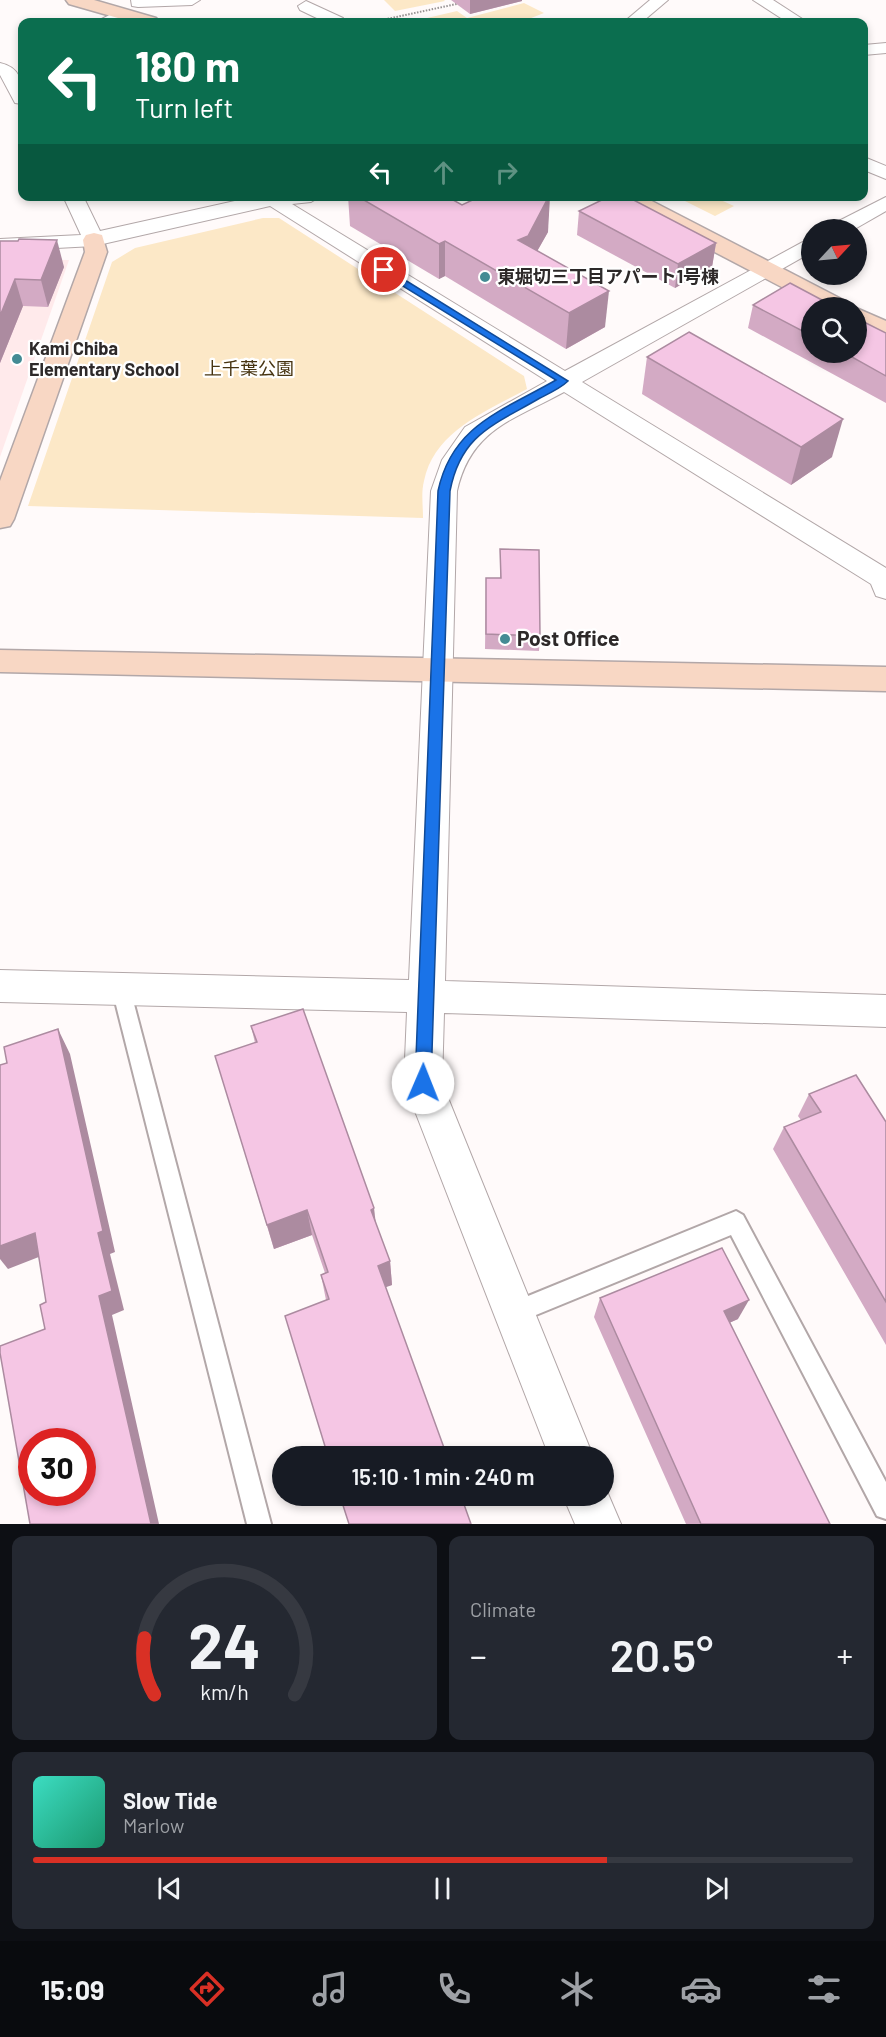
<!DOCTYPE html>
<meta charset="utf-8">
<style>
:root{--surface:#171b24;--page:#242831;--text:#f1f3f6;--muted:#9ea1a6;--line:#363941;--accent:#d93025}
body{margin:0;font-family:Barlow,"Noto Sans JP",sans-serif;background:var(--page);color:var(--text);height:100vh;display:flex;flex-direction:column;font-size:22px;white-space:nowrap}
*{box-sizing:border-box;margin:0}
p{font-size:20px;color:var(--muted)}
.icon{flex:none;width:33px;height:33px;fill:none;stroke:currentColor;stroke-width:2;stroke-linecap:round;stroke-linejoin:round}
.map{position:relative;height:1524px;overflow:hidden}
.drawer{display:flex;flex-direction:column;gap:12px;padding:12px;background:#0d0f14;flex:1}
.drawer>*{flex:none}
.banner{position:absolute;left:18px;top:18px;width:850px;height:183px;border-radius:12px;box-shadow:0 3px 9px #0003;background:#0b6e4f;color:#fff;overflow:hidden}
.needle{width:39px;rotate:64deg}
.controls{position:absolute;left:801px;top:219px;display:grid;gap:12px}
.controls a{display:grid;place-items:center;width:66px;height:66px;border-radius:50%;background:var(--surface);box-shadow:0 3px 9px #0003;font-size:30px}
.speed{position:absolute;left:18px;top:1428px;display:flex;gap:12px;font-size:30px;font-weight:700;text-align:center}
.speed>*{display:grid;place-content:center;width:78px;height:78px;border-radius:50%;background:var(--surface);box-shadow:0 3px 9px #0003;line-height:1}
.speed .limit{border:9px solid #d22;background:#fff;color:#111}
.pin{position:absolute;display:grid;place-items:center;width:51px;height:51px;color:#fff;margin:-26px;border:3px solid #fff;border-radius:50%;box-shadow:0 2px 6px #0007}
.me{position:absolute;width:66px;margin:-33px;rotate:1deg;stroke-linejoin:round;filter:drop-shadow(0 0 4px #0008)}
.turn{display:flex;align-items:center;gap:21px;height:126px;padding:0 18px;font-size:27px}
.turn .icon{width:78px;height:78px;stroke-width:2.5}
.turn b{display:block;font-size:42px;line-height:51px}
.lanes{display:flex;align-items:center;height:57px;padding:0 18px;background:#0003;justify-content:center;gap:30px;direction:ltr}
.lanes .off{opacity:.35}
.big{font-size:45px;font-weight:600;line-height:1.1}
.drawer .widget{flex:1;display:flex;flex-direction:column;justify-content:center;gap:9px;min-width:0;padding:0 21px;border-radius:12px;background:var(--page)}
.drawer .dial{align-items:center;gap:0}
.dial svg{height:156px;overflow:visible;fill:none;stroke:var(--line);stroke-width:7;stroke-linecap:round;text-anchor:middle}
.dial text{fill:var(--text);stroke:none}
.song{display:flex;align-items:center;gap:18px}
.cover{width:72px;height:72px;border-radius:9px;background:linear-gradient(135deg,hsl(170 70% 55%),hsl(160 70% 35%))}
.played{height:6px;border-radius:3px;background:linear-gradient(90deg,var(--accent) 70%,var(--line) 70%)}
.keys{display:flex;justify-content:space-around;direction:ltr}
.heat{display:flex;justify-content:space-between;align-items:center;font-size:33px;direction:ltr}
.drawer .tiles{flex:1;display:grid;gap:12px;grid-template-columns:1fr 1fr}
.widget:last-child{grid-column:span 2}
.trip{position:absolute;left:272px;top:1446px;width:342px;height:60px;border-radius:30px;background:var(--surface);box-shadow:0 3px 9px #0003;font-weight:600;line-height:60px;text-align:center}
.tab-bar{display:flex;height:96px;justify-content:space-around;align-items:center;background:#090b0e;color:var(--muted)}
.tab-bar .icon{width:42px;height:42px}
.tab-bar .active{color:var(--accent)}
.tab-bar b{font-size:27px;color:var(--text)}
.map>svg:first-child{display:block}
.built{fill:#ffeaeb}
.green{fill:#fce8c7}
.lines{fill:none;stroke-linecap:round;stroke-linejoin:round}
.lane-casing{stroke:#b2a7a8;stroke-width:4}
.street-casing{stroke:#b2a7a8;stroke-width:2}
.secondary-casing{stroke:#b2a7a8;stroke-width:3}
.path{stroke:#979292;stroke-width:2;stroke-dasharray:1.5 1.5;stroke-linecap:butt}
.lane{fill:#fff;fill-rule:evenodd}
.street{fill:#fff;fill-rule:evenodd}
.secondary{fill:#f8d7c4;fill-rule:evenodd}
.wall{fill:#d3aac4}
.shaded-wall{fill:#ac8ba0}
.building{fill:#f5c6e4;stroke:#ac8ba0;stroke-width:1.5;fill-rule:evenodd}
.route{fill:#1a73e8;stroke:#114b97;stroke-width:1.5}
.poi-dot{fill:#448b94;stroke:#fff;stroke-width:2}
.labels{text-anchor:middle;stroke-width:4.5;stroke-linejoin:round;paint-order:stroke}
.far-poi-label{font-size:18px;font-weight:bold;fill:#2d2929;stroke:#fff;text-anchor:start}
.far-park-label{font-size:18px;fill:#473411;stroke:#fff}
.poi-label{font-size:21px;font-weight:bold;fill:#2d2929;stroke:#fff;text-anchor:start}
</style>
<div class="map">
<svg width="886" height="1524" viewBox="0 0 886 1524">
<rect width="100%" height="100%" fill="#fffafa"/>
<polygon class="built" points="0,259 69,260 0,457"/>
<g class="green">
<polygon points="384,0 444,0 445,1 395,11"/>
<polygon points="524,3 544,13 521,22 396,22 406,20 410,22 457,11 467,18"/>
<polygon points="677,197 714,197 734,206 715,216"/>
<path d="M263,218H279L524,376L527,389C487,411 434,431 424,481C421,492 423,506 423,518L28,506L112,262L135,248Z"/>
</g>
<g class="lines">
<g class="lane-casing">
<g id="lane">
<polygon points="121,981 128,983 130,989 271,1524 247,1524 112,989 114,983"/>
<polygon points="736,1211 743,1215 886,1482 886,1519 877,1516 731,1235 514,1324 506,1321 503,1313 506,1305"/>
</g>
</g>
<g class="street-casing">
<g id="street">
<polygon points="131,0 200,0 192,5 138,7 132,6"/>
<polygon points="650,0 668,0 642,22 624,22"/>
<polygon points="753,0 773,0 807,22 787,22"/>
<polygon points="306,1 343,18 346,22 325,22 300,10 298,6"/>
<path d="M121,9L129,14C121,24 108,23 96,22Z"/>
<polygon points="886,43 886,53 864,55 864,45"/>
<path d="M0,63C23,68 22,84 22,104L15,103L0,75Z"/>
<polygon points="864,157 886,166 886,179 864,170"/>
<path d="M63,196H83L100,231L257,196H321L311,202L292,204L565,371L812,237V252L582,382L886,568V599L876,596L871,584L564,392C513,420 471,429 457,491L445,981L886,995V1027L444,1013L442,1083L593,1456H549L404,1083L407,1012L0,1002V970L409,980L431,491L442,460L465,427L547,381L270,206L94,246L0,251V239L81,235Z"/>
<polygon points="886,197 886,211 853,230 826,230 829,226"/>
<polygon points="603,1482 621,1524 575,1524 563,1496 603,1496"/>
</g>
</g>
<g class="secondary-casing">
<g id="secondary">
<polygon points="66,0 94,0 156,18 159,22 132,22 69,4"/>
<polygon points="615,196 642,196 849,303 853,308 822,308 617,201"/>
<polygon points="94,233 102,235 107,252 14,519 10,526 0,528 0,481 85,252 83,240 86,235"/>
<polygon points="856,308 886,321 886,338 856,325"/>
<polygon points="0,650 886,667 886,691 0,672"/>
</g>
</g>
<polyline class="path" points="373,22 461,3"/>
<use href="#lane" class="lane"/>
<use href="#street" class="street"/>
<use href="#secondary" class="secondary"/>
</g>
<g class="wall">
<polygon points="451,0 522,0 522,1 470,14"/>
<polygon points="348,196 446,196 462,205 548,232 537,251 605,327 566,349 445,276 439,279 350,226"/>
<polygon points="579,211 716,243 712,267 675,288 577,235"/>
<polygon points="0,241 64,267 48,307 23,306 0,363"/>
<polygon points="753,305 812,308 812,352 856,352 886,333 886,403 748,328"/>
<polygon points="647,357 832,457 791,485 642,394"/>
<polygon points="500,549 540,636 539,651 485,649 486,578 500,578"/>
<polygon points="251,1026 376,1224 390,1261 392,1285 326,1300 321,1275 325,1273 312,1235 274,1249 215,1056 255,1043"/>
<polygon points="809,1094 886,1122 886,1345 773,1149 784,1127 801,1120 798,1116"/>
<polygon points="600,1298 738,1319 729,1323 830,1524 686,1524 594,1317"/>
</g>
<g class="shaded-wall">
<polygon points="470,0 522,0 522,1 470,14"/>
<polygon points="550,197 548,232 526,271 518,240"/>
<polygon points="57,240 64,267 48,307 41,280"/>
<polygon points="445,241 445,276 439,279 439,244"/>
<polygon points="716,243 712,267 675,288 678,264"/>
<polygon points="15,279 23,306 0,363 0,316"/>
<polygon points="609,291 605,327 566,349 569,313"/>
<polygon points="843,419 832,457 791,485 801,447"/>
<polygon points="58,1029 70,1054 115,1252 110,1254 124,1310 112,1315 159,1524 151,1524 99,1296 98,1233"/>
<polygon points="374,1208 377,1233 371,1210"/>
<polygon points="307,1210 312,1235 274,1249 267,1225"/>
<polygon points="35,1233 49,1253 8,1269 0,1259 0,1246"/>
<polygon points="390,1261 392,1285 381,1289 378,1266"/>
<polygon points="749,1300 738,1319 713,1330 724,1311"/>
</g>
<g class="building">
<polygon points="357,196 446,196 462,205 481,196 549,196 528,236 518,240 609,291 569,313 445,241 439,244"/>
<polygon points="610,196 626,196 716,243 678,264 579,211"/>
<polygon points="19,239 57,240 41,280 15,279 0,316 0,241 18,241"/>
<polygon points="790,283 837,308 812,308 812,336 753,305"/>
<polygon points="856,318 886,333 886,376 843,352 856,352"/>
<polygon points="689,332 843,419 801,447 647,357"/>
<polygon points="500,549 539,550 540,636 486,634 486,578 501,578"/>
<polygon points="303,1009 374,1208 371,1210 390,1261 378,1266 447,1456 328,1456 285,1316 329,1299 321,1275 328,1272 307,1210 267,1225 215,1056 257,1042 251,1026"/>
<path d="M58,1029L103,1231L98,1233L112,1291L99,1296L151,1524H30L0,1353V1346L45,1329L40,1305L46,1302L35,1233L0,1246V1065L7,1063L4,1047ZM32,1442H82V1492H32Z"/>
<polygon points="856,1075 886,1122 886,1302 784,1127 821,1112 809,1094"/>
<polygon points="722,1248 749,1300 724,1311 830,1524 701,1524 600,1298"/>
<polygon points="340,1496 461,1496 471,1524 349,1524"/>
</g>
<path class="route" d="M384,267L568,381C561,388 550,393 540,398C494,425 461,434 450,491L431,1083L429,1088L423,1091L417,1088L415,1083L438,491C452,425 502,411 556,380L380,272L379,270Z"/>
<g class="poi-dot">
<circle cx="485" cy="277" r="6"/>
<circle cx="17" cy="359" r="6"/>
<circle cx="505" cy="639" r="6"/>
</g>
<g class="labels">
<g class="far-poi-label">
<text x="497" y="283">東堀切三丁目アパート1号棟</text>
<text x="29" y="355">Kami Chiba<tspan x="29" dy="21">Elementary School</tspan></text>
</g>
<g class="far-park-label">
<text x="249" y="375">上千葉公園</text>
</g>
<g class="poi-label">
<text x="517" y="646">Post Office</text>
</g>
</g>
</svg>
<div class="controls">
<a><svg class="needle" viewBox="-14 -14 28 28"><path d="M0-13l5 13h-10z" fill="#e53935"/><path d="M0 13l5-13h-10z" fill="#9ea1a6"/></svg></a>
<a><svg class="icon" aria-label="search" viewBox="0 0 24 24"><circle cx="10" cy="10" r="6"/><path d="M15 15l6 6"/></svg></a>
</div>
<div class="speed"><div class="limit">30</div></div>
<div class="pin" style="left:384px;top:270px;background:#d93025"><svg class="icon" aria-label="arrive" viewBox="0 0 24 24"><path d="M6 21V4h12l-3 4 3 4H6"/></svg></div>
<svg class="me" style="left:423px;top:1083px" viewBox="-20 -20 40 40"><circle r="19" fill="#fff"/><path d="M0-13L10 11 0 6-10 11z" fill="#1a73e8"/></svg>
<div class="trip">15:10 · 1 min · 240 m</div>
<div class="banner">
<div class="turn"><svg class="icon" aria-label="left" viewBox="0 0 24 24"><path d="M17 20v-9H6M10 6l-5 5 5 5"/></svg><div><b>180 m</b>Turn left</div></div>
<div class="lanes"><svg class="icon" aria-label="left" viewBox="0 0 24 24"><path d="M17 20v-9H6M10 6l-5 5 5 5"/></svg><svg class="icon off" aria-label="ahead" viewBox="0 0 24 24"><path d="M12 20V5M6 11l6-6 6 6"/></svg><svg class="icon off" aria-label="right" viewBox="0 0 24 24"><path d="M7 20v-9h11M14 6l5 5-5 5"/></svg></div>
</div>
</div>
<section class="drawer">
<div class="tiles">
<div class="widget dial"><svg viewBox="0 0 100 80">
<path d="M14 69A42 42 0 1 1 86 69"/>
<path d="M14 69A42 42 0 0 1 9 40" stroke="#d93025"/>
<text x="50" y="56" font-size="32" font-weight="700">24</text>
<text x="50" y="72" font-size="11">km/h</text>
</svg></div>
<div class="widget"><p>Climate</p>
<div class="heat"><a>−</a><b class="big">20.5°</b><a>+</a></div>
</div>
<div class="widget">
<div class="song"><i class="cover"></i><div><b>Slow Tide</b><p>Marlow</p></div></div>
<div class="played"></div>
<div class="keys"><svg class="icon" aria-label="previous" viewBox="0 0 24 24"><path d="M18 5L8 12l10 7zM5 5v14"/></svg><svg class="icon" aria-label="pause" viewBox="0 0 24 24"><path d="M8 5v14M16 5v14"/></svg><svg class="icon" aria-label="next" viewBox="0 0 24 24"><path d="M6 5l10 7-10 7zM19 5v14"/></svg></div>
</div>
</div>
</section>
<nav class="tab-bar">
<b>15:09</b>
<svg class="icon active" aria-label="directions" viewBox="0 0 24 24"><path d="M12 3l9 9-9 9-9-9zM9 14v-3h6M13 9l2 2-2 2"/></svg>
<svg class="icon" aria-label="music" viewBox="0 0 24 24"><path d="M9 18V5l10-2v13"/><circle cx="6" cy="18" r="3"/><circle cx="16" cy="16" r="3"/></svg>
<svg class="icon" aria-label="phone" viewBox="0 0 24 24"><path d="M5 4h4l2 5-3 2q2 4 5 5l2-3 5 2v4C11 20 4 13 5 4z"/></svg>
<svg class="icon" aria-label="climate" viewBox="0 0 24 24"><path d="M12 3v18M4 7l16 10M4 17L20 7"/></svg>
<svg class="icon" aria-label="car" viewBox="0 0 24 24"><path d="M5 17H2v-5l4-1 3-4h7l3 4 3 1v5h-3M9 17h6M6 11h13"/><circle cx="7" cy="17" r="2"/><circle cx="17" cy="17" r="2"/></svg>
<svg class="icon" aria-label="filters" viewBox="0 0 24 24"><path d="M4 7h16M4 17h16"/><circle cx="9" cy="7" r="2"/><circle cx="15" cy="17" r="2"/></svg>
</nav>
